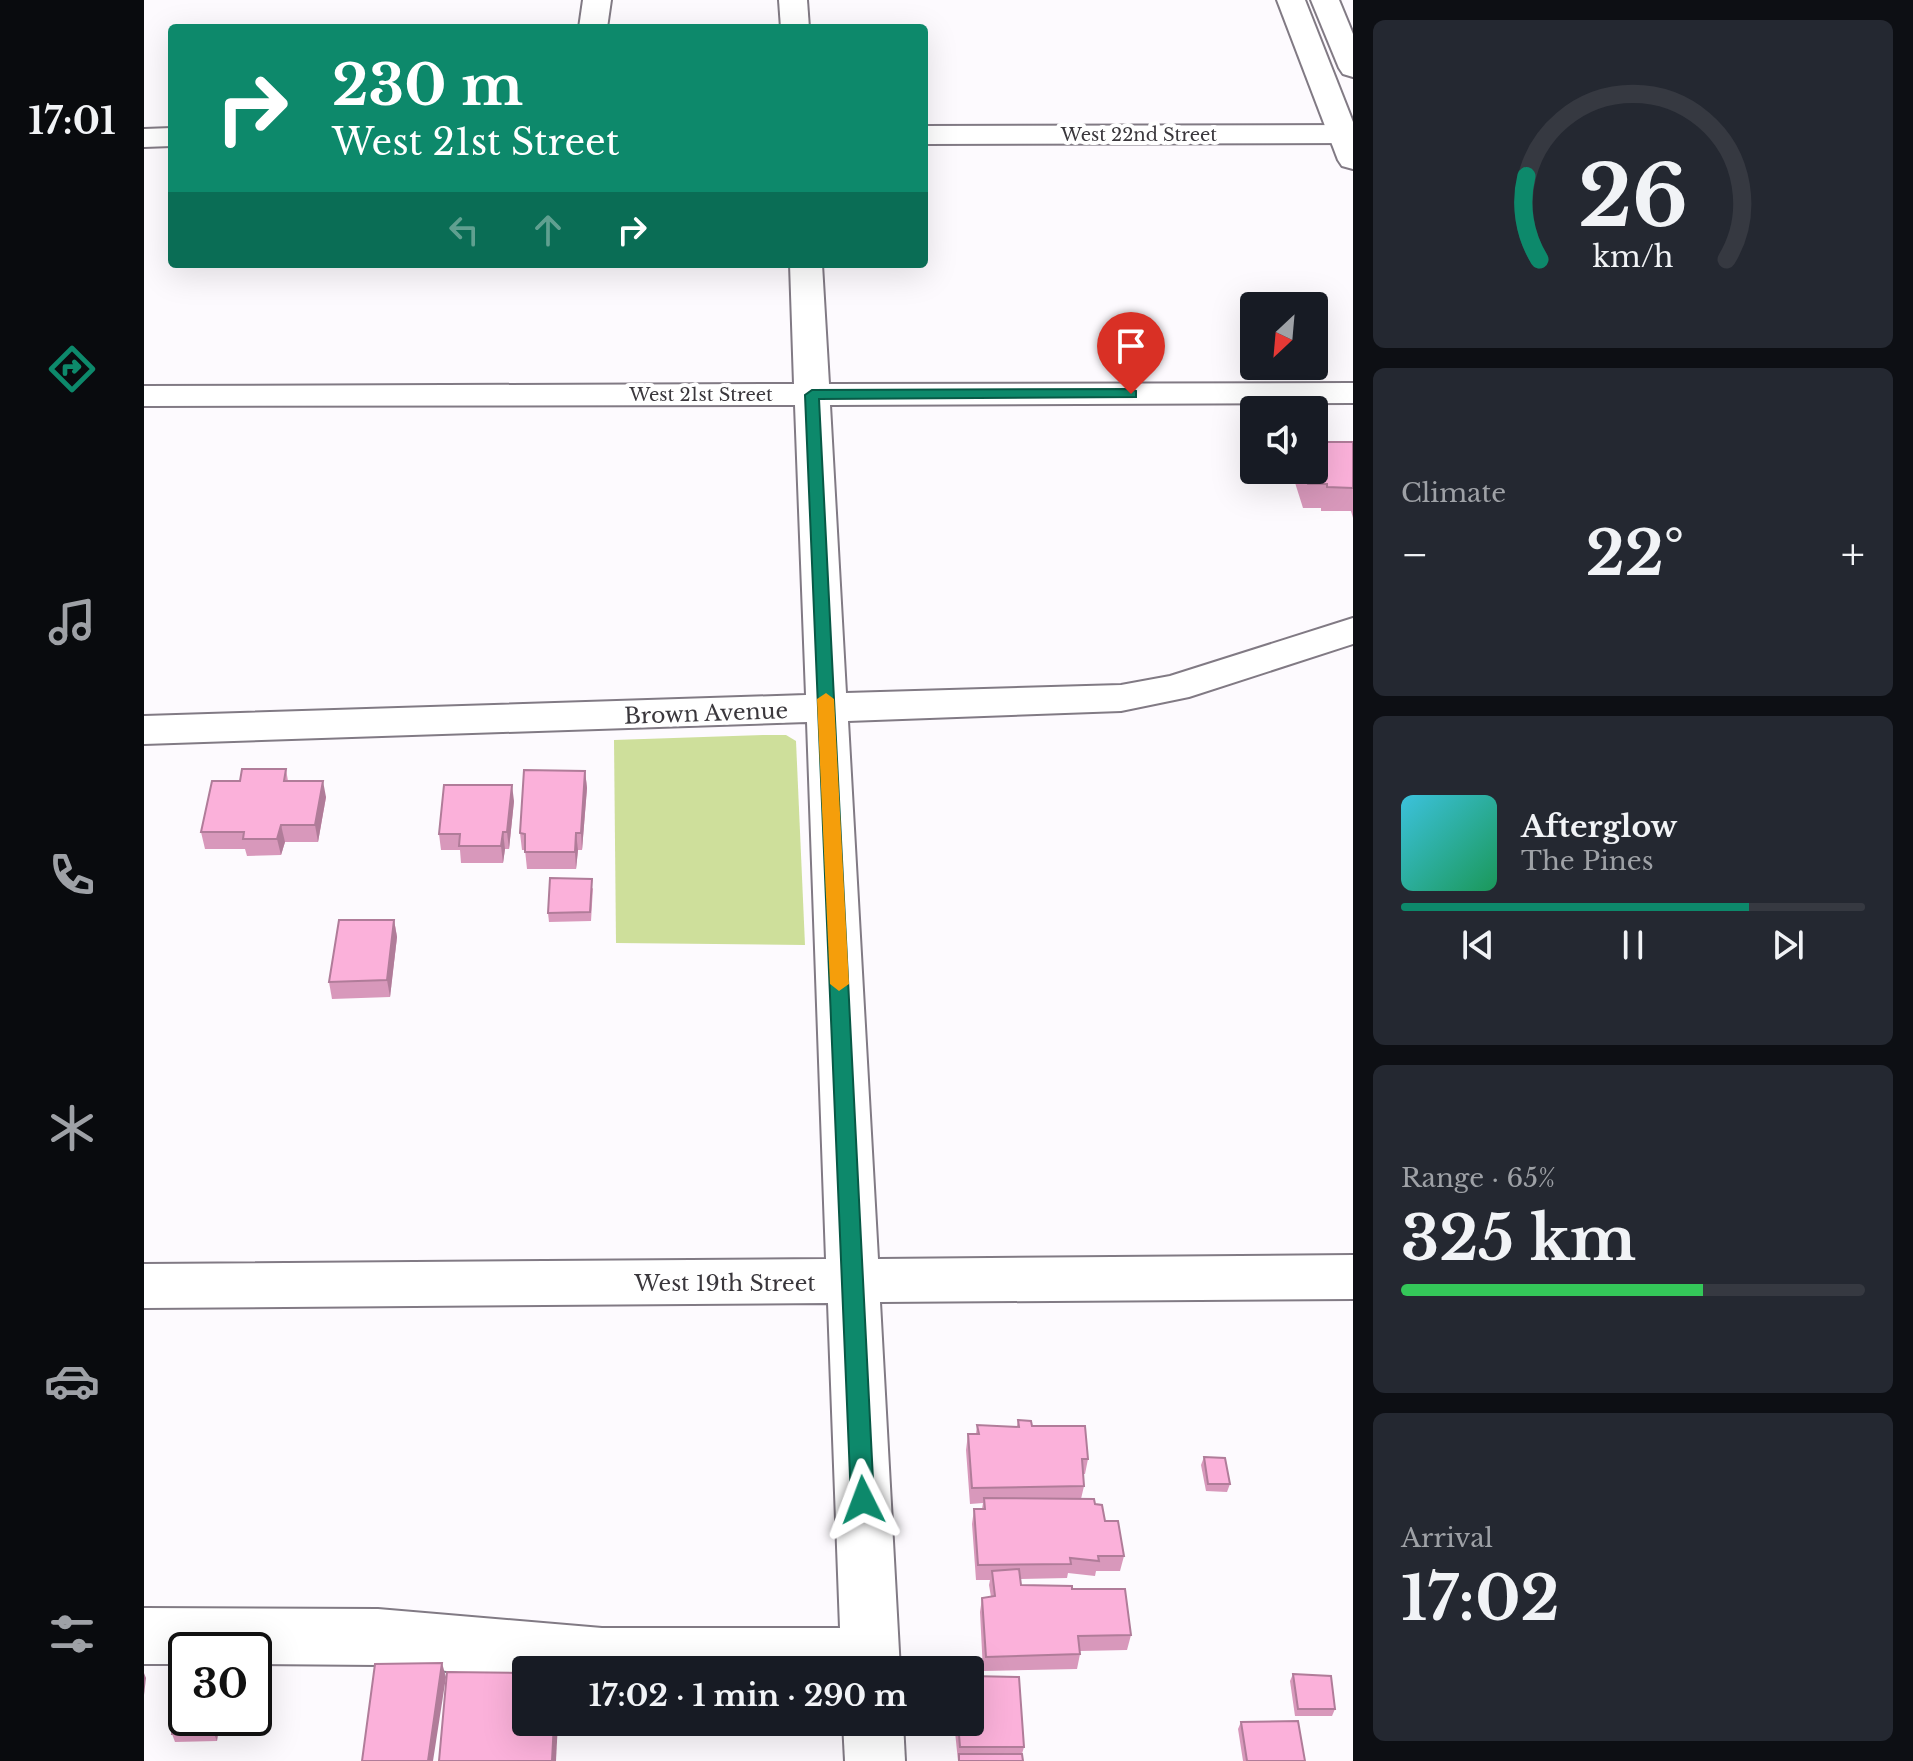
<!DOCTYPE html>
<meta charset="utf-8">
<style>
:root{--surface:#171b24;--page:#242831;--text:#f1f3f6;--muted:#9ea1a6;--line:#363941;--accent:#0d896b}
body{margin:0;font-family:"Libre Baskerville",serif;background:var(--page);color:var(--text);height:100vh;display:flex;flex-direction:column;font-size:30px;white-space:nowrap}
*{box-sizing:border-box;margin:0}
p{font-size:26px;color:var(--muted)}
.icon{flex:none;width:44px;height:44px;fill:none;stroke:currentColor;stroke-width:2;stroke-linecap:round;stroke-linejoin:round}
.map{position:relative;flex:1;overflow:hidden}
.panel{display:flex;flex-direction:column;gap:20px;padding:20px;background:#0d0f14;width:560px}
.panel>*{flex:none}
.banner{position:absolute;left:24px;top:24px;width:760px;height:244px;border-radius:8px;box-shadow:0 8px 32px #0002;background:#0d896b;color:#fff;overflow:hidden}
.needle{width:52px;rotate:206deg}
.controls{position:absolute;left:1096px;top:292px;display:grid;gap:16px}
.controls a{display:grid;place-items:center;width:88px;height:88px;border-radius:8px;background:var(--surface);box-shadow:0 8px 32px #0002;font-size:40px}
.speed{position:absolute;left:24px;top:1632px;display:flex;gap:16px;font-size:40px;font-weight:700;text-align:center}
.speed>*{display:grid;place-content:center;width:104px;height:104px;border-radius:50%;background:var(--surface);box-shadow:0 8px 32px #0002;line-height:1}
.speed .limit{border:4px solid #111;border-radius:12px;background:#fff;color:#111}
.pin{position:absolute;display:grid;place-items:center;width:68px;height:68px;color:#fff;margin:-82px -34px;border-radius:50% 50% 50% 0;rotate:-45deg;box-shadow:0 0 8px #0007}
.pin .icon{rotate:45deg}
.me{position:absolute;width:88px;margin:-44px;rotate:357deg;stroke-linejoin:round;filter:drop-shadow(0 0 6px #0008)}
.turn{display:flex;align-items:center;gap:28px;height:168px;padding:0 32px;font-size:36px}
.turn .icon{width:104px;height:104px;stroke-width:2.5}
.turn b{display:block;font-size:56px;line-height:68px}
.lanes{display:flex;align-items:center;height:76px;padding:0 32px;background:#0003;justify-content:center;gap:40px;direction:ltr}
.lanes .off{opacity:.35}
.big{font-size:60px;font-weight:700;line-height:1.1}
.panel .tile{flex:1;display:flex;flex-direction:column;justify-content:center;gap:12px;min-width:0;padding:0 28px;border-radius:12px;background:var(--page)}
.panel .dial{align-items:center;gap:0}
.dial svg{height:208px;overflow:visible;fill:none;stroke:var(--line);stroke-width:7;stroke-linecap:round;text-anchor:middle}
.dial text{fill:var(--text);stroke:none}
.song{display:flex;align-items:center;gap:24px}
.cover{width:96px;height:96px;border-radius:12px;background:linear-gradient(135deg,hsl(190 70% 55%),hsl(150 70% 35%))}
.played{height:8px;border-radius:4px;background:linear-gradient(90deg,var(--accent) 75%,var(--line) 75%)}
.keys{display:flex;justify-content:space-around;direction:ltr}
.heat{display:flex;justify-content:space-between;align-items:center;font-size:44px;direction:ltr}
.charge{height:12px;border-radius:6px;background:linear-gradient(90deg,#34c759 65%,var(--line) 0)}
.trip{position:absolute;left:368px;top:1656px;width:472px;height:80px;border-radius:8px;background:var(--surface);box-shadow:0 8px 32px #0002;font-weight:700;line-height:80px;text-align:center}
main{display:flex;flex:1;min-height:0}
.tabs{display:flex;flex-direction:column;width:144px;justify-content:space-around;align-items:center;background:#090b0e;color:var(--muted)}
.tabs .icon{width:56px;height:56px}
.tabs .selected{color:var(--accent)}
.tabs b{font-size:36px;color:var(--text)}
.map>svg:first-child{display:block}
.green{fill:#cedf9b}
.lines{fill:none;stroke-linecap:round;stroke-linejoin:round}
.minor-casing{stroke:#817a84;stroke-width:4}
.major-casing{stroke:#817a84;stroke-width:4}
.minor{fill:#fff;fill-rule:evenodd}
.major{fill:#fff;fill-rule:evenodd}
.wall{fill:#d898bb}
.shaded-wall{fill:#b07c99}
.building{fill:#fbb1da;stroke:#b07c99;stroke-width:2}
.route{fill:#0d896b;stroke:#085946;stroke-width:2}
.slow{fill:#f59e0b}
.labels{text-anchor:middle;stroke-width:8;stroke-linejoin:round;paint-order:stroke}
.far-street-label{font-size:18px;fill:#3a373c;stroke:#fff}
.street-label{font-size:22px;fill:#3a373c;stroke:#fff}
</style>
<main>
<nav class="tabs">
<b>17:01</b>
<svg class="icon selected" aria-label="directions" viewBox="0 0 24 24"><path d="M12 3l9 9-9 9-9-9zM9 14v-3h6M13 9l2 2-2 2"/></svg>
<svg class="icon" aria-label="music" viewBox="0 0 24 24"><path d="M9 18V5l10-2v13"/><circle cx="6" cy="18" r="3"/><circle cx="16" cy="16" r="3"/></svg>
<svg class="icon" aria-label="phone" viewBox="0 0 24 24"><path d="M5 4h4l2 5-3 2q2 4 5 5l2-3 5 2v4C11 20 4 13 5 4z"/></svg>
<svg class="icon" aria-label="climate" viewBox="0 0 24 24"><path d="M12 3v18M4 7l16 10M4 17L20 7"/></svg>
<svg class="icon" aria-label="car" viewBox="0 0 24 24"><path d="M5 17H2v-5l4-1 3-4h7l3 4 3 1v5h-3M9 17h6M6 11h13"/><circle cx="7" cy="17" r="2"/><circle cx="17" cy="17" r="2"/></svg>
<svg class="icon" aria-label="filters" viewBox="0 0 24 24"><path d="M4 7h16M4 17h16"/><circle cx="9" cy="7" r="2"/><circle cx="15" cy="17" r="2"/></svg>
</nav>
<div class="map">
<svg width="1209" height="1761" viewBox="0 0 1209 1761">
<rect width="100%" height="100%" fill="#fdfafe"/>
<polygon class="green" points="619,735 642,735 652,741 661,945 472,943 470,740"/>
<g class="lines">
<g class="minor-casing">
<g id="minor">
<polygon points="439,0 467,0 463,28 435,28"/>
<polygon points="635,0 663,0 665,28 637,28"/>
<polygon points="1209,125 1209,143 780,144 780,126"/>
<polygon points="28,128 28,146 0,147 0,129"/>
<polygon points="646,264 678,264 685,384 1209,383 1209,403 686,405 702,693 977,685 1026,676 1209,618 1209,644 1045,697 977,711 704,721 734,1259 1209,1255 1209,1299 736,1302 756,1670 382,1670 382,1678 234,1665 110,1664 110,1650 42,1650 42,1664 0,1664 0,1608 234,1609 458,1628 696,1628 684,1303 0,1308 0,1264 682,1259 663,722 0,744 0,716 662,695 651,405 0,406 0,386 650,384"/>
<polygon points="699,1722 759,1722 761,1761 701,1761"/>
</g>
</g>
<g class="major-casing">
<g id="major">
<polygon points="1133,0 1161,0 1209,122 1209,169 1198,166 1194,160"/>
<polygon points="1167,0 1195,0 1209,34 1209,77 1199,74 1195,68"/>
</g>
</g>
<use href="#minor" class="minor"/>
<use href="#major" class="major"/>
</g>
<g class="wall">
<polygon points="1209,442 1209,518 1207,511 1177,511 1177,508 1159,508 1147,470 1170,470"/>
<polygon points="142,769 144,781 182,797 174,842 141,842 137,855 103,856 101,849 61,849 57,832 96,781"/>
<polygon points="441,771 443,788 438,850 434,850 432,869 383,869 381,850 378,850 376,833"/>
<polygon points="370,801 365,849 361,849 359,863 317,863 316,850 297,850 295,834"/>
<polygon points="449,888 447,921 405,922 404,913"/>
<polygon points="250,920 253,937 246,997 188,999 185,982"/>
<polygon points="874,1420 888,1426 944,1459 941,1474 939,1474 940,1486 937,1499 951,1504 980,1556 976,1571 952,1571 951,1576 924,1573 923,1578 877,1579 877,1585 928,1589 987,1635 983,1650 936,1651 936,1654 933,1669 839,1671 836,1612 838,1598 847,1597 845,1585 846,1580 832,1580 828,1524 830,1509 838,1509 839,1503 826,1504 822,1450 824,1434 832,1434 833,1425 873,1427"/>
<polygon points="1060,1457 1086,1484 1083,1492 1062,1491 1057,1465"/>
<polygon points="1149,1674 1191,1709 1188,1716 1151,1716 1146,1681"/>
<polygon points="76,1718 73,1741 31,1742 28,1734"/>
<polygon points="810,1722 826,1722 880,1747 878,1754 879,1761 814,1761"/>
<polygon points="1097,1722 1161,1761 1099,1761 1094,1729"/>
</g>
<g class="shaded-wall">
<polygon points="441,771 443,788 438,850 437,833"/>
<polygon points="179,781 182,797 174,842 171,825"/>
<polygon points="368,785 370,801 365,849 363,832"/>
<polygon points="137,825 141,842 137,855 133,839"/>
<polygon points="359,832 361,849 359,863 357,846"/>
<polygon points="432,833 434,850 432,869 431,852"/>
<polygon points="250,920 253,937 246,997 243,980"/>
<polygon points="298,1663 302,1677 289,1761 284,1761"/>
<polygon points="0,1673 2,1678 0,1695"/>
<polygon points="72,1718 76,1718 73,1741 70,1734"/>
<polygon points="410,1722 414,1722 412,1761 408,1761"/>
</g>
<g class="building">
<polygon points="1170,442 1209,442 1209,488 1183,487 1183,484 1164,484 1159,470 1170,470"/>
<polygon points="98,769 142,769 140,781 179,781 171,825 137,825 133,839 99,839 100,832 57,832 68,781 96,781"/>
<polygon points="380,770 441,771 437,833 432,833 431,852 381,852 381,834 376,833"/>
<polygon points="300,785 368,785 363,832 359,832 357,846 315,846 316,834 295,834"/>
<polygon points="406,878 448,879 446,912 404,913"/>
<polygon points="195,920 250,920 243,980 185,982"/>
<polygon points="874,1420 887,1421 888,1426 941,1426 944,1459 938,1459 940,1486 828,1488 824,1434 835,1434 833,1425 875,1427"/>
<polygon points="1060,1457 1081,1458 1086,1484 1064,1484"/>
<polygon points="840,1498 950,1499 951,1504 958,1505 961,1521 974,1521 980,1556 954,1556 955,1561 926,1558 927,1564 834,1565 830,1509 841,1509"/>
<polygon points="875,1569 877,1585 928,1586 928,1589 981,1589 987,1635 934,1636 936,1654 842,1657 838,1598 851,1596 848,1571"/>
<polygon points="298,1663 284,1761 218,1761 231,1664"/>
<polygon points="303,1672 382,1673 382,1722 410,1722 408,1761 295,1761"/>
<polygon points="1149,1674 1187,1676 1191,1709 1154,1709"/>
<polygon points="826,1676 875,1677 880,1747 816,1747 814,1722 826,1722"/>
<polygon points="33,1679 42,1679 42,1718 72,1718 70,1734 28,1734"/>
<polygon points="1154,1721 1161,1761 1103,1761 1097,1722"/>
<polygon points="815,1754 878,1754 879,1761 815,1761"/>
</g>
<polygon class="route" points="987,389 992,391 992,397 675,399 730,1500 727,1507 719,1510 711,1507 707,1500 661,395 668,390"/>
<polygon class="slow" points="682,693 690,699 705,984 695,991 686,984 673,699"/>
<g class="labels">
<g class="far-street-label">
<text x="995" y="141">West 22nd Street</text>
<text x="557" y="401">West 21st Street</text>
</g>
<g class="street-label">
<text transform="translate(562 713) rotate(-2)" y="8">Brown Avenue</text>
<text x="581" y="1291">West 19th Street</text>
</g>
</g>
</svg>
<div class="controls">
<a><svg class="needle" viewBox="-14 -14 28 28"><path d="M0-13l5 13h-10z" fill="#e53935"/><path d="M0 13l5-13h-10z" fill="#9ea1a6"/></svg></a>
<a><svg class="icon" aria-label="sound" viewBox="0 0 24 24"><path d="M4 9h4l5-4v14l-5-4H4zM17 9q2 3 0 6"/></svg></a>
</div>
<div class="speed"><div class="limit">30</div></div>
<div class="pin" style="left:987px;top:394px;background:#d93025"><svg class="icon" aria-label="arrive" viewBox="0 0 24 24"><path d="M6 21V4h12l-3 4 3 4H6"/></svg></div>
<svg class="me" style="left:719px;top:1500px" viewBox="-20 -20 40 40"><path d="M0-17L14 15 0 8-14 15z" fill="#0d896b" stroke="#fff" stroke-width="4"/></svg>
<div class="trip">17:02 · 1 min · 290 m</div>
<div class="banner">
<div class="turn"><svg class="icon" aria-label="right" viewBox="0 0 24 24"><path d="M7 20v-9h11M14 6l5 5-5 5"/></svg><div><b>230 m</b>West 21st Street</div></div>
<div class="lanes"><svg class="icon off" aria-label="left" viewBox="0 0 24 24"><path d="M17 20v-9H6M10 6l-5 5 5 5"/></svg><svg class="icon off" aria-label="ahead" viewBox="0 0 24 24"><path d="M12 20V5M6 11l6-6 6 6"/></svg><svg class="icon" aria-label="right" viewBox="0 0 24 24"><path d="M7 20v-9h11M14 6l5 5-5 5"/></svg></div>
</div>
</div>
<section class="panel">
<div class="tile dial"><svg viewBox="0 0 100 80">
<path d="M14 69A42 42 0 1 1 86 69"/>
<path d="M14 69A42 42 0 0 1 9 37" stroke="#0d896b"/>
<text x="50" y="56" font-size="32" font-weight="700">26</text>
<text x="50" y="72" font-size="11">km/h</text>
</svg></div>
<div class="tile"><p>Climate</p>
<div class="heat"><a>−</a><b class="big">22°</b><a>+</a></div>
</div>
<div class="tile">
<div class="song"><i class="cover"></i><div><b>Afterglow</b><p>The Pines</p></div></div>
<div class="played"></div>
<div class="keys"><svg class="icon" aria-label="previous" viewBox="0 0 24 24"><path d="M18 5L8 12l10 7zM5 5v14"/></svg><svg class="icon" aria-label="pause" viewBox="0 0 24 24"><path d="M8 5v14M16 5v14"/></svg><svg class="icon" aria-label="next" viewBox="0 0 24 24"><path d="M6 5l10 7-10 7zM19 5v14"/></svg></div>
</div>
<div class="tile"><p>Range · 65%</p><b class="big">325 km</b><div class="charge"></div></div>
<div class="tile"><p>Arrival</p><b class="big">17:02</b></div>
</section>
</main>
